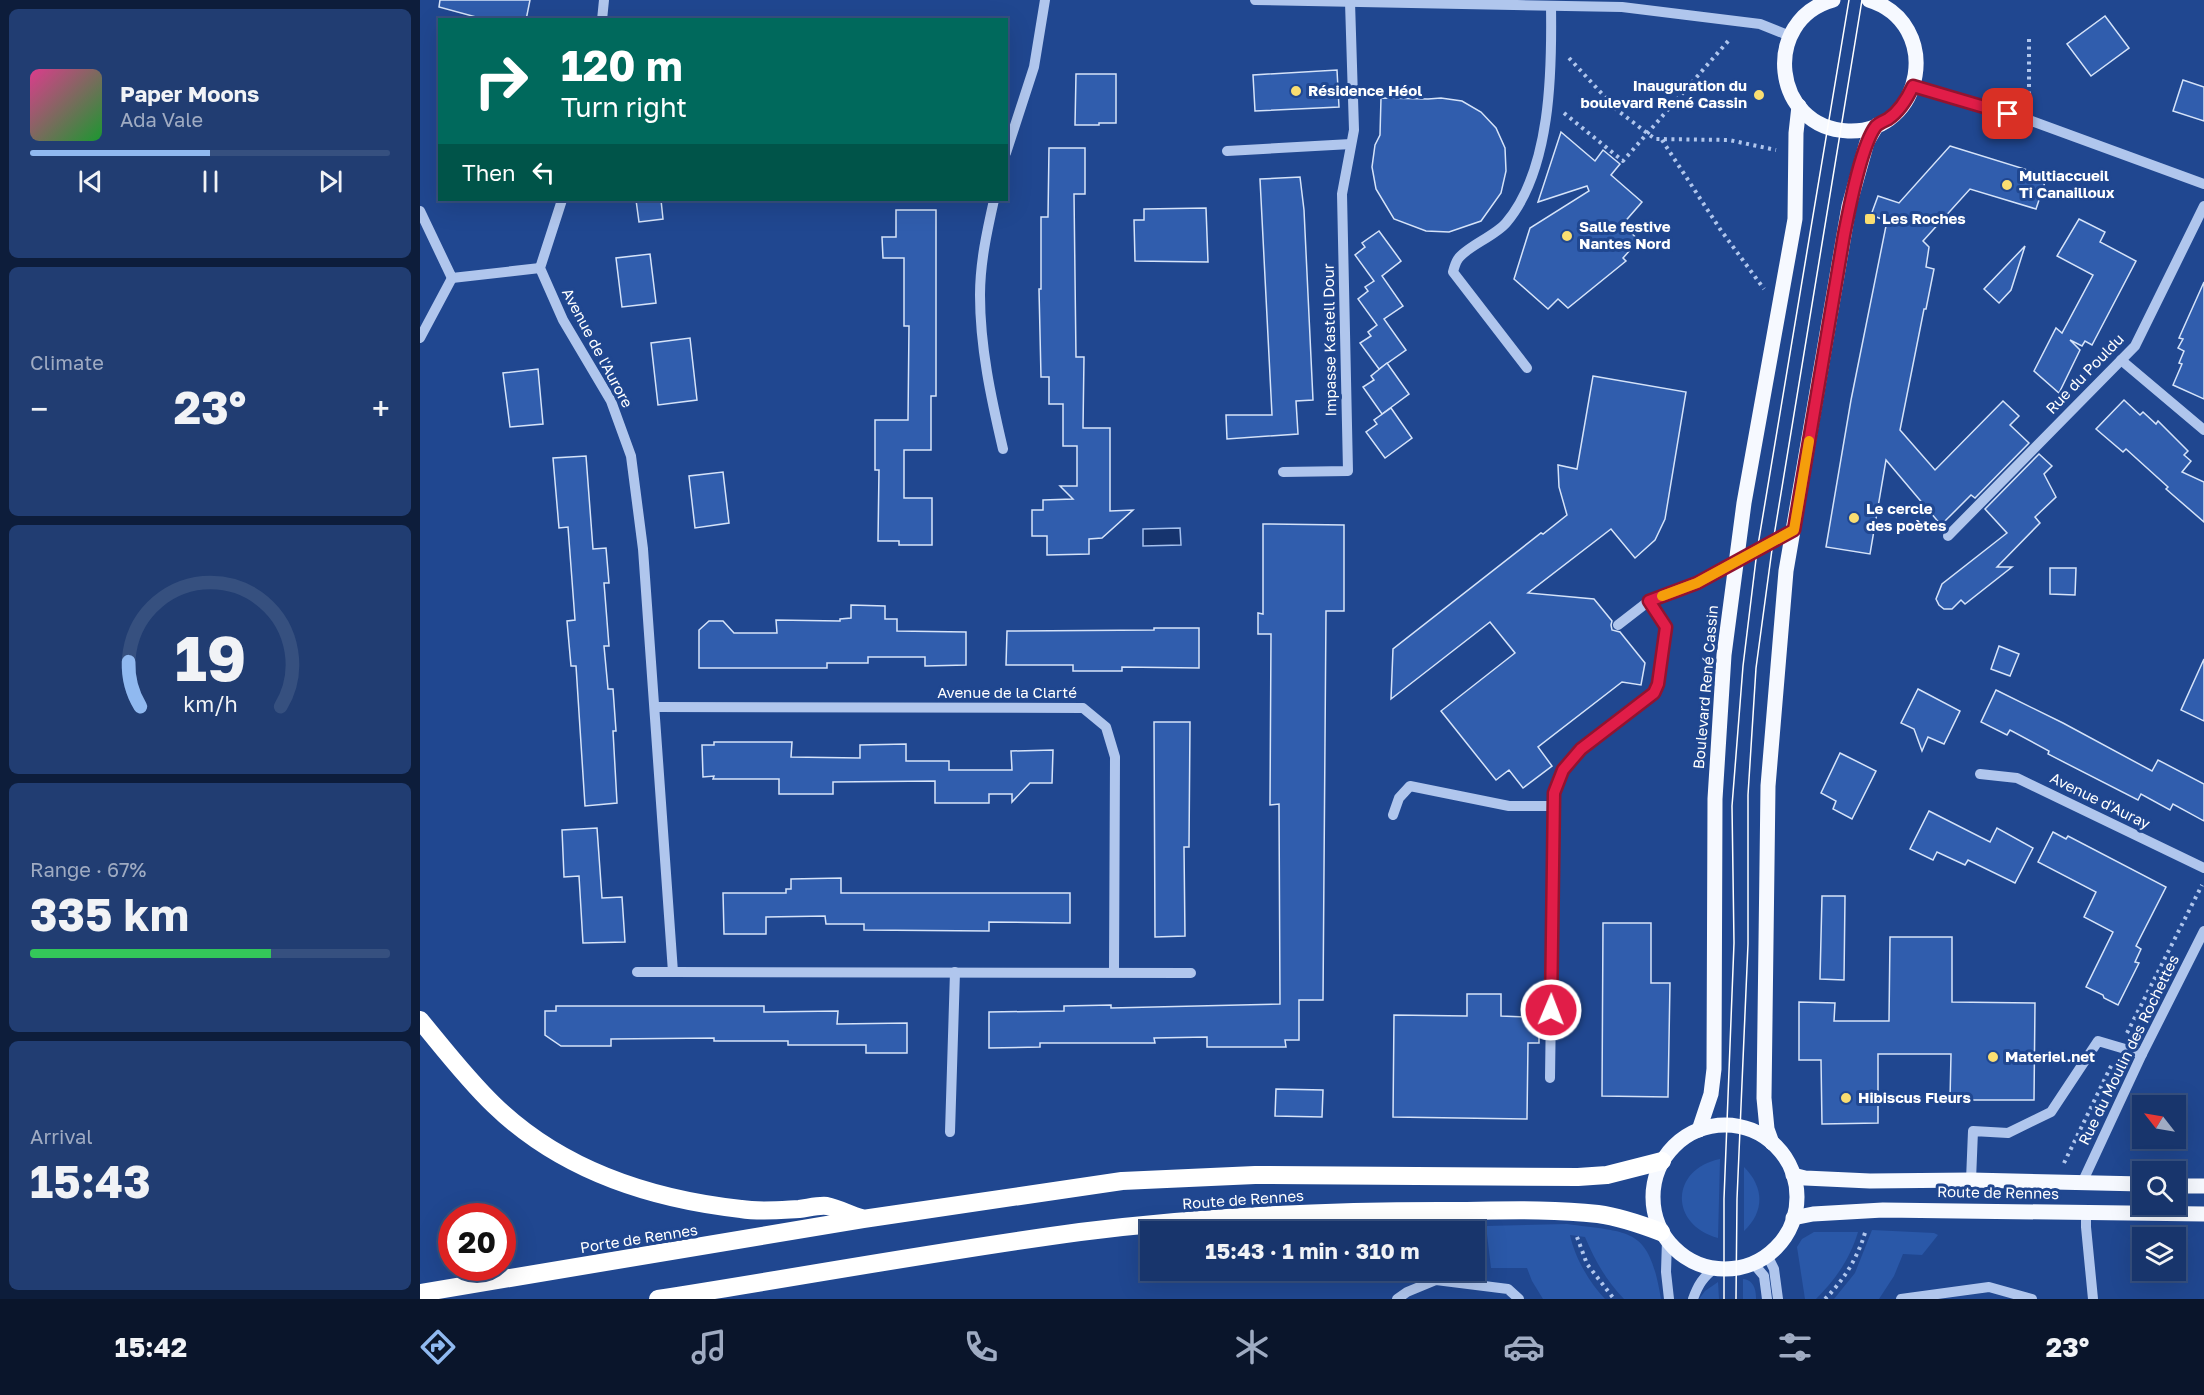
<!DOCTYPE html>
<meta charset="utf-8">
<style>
:root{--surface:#18356c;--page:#213d72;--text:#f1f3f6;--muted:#9fabc2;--line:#36507f;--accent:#90b9f0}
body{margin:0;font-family:"Golos Text",sans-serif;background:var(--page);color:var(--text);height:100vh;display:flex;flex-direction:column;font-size:22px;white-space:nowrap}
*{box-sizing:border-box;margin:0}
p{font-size:20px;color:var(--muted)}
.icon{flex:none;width:33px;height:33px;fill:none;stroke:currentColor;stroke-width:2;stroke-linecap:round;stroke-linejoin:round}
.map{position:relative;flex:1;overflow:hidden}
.details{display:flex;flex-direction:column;gap:9px;padding:9px;background:#0d1d3b;width:420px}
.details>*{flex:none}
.guide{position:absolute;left:18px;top:18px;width:570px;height:183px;border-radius:0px;box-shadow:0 6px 24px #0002,0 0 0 2px var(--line);background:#00695c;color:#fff;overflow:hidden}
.needle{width:39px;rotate:301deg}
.controls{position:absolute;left:1712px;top:1095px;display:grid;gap:12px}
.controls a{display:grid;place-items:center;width:54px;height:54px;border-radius:0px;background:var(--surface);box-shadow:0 6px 24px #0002,0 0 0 2px var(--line);font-size:30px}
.speed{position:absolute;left:18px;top:1203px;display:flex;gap:12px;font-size:30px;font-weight:700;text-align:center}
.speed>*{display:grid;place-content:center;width:78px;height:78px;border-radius:50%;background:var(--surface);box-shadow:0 6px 24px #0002,0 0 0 2px var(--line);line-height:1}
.speed .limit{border:9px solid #d22;background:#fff;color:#111}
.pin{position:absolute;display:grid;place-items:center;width:51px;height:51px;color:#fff;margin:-26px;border-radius:12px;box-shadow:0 3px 9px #0006}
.me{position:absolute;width:66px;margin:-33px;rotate:1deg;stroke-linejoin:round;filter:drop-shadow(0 0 4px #0008)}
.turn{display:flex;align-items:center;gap:21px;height:126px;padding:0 24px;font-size:27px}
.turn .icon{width:78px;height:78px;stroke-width:2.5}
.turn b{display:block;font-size:42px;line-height:51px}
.then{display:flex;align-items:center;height:57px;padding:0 24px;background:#0003;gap:12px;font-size:22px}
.big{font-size:45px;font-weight:700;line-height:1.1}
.details .widget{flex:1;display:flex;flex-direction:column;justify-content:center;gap:9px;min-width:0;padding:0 21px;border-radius:9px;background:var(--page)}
.details .dial{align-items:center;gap:0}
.dial svg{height:156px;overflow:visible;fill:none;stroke:var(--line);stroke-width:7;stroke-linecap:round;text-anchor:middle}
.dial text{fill:var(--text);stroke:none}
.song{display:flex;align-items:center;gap:18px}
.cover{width:72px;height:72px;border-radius:9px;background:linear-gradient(135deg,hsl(330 70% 55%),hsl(130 70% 35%))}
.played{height:6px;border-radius:3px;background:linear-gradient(90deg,var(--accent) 50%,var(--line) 50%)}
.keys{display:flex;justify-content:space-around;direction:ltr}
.heat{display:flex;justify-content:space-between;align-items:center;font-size:33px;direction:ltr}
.charge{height:9px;border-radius:4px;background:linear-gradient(90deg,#34c759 67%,var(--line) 0)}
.trip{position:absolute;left:720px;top:1221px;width:345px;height:60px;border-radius:0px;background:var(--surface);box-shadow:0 6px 24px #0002,0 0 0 2px var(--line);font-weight:700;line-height:60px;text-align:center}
.menu{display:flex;height:96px;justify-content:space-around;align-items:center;background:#0a152b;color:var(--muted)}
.menu .icon{width:42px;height:42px}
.menu .active{color:var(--accent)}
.menu b{font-size:27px;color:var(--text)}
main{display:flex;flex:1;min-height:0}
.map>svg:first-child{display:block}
.green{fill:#2a58a8}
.water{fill:#16346e;stroke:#a4c0ee;stroke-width:1.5}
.building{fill:#305dad;stroke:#d5e3f9;stroke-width:1.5}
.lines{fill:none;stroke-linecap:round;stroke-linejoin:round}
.path{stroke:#b0c6ed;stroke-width:4;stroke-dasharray:3 4.5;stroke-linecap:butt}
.minor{stroke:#b0c6ed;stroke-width:10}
.major{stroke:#f6f9ff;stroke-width:15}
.highway{stroke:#fff;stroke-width:18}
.tram{stroke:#fff;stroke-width:1.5}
.route-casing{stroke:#92132f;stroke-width:15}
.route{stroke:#e11d48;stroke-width:10}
.slow{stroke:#f59e0b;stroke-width:10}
.poi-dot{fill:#fade71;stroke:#204790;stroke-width:2}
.labels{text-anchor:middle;stroke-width:6;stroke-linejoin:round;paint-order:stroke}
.poi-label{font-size:15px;font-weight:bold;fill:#fff;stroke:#204790;text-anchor:start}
.street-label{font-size:15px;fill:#fff;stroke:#204790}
</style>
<main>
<section class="details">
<div class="widget">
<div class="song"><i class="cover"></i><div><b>Paper Moons</b><p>Ada Vale</p></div></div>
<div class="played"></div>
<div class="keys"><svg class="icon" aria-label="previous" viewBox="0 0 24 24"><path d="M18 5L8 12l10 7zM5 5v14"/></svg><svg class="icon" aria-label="pause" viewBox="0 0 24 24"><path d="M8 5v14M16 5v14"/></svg><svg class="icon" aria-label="next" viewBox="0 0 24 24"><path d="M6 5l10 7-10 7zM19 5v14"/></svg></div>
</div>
<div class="widget"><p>Climate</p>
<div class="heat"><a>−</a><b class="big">23°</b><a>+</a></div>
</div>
<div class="widget dial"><svg viewBox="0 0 100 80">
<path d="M14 69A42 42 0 1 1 86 69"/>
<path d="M14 69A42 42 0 0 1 8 46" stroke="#90b9f0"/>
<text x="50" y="56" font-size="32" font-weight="700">19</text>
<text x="50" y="72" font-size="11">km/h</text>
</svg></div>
<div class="widget"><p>Range · 67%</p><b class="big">335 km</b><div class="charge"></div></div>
<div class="widget"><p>Arrival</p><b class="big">15:43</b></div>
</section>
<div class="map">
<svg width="1784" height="1299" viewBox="0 0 1784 1299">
<rect width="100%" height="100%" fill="#204790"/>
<g class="green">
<path d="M1300,1159L1298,1238C1249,1225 1250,1169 1300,1159Z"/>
<path d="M1324,1167C1344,1187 1345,1211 1324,1231Z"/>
<path d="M1147,1224C1212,1233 1229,1227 1241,1299H1204C1186,1280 1175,1261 1165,1237L1150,1235C1155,1258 1169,1282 1185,1299H1123L1112,1281L1107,1268H1071L1066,1226Z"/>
<polygon points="1452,1230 1514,1233 1518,1235 1502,1255 1483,1254 1474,1276 1459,1299 1414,1299 1435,1273"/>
<path d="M1394,1232H1438C1430,1259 1415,1280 1396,1299H1385L1377,1247L1382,1239Z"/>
<path d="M1323,1279C1334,1280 1336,1290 1336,1299H1323Z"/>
<polygon points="1298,1282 1299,1299 1279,1299 1285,1291"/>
</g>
<polygon class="water" points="760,528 761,545 723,546 723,529"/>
<g class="building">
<polygon points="20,0 110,0 106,20 67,20 19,7"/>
<polygon points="1685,16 1709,48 1671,76 1647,44"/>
<polygon points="917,70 919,107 835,111 833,75"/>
<polygon points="656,74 696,74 696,123 679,123 679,125 655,125"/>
<polygon points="1763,80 1784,87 1784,121 1753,111"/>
<polygon points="961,98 1008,99 1021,98 1042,101 1061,112 1076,128 1085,148 1086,171 1081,193 1061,221 1029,232 1006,231 974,219 956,189 952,167 955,145 960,135"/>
<polygon points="1141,132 1175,161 1183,150 1200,164 1191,175 1222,202 1202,225 1219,240 1203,258 1206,261 1148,308 1138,299 1128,309 1094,279 1110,228 1169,191 1167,186 1118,202"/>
<polygon points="1530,146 1627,176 1616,209 1550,189 1503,241 1509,247 1506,267 1514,269 1506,309 1504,309 1480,430 1515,470 1583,401 1599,416 1590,425 1609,443 1555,498 1551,495 1521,525 1466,460 1450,554 1406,547 1431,400 1467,221 1451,215 1458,196 1479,203"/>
<polygon points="629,148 665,148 665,194 654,194 656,357 664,357 663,428 690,428 690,511 713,510 682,538 669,539 669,554 627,555 627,536 612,536 612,510 623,510 623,500 653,499 640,486 657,486 657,446 643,446 643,404 629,404 629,377 621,377 619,289 621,289 621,217 628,217"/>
<polygon points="880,177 884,210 893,400 876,401 878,434 807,439 806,415 852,415 840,179"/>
<polygon points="216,200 241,200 243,219 219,222"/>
<polygon points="786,208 788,262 715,261 714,220 724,220 724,209"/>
<polygon points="476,210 516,210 516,396 511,396 511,450 484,450 484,498 512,498 512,545 479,545 479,541 458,541 459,470 455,470 455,420 488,420 489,326 484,326 484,258 463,258 462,237 476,237"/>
<polygon points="1659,219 1685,232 1680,242 1716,261 1672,345 1665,341 1662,346 1650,340 1660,350 1639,393 1614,371 1636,328 1642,333 1673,275 1637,256"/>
<polygon points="959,231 981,261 962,276 983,306 964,319 986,350 959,369 940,343 951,336 948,332 957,325 938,299 948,291 945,287 954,281 935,255 945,247 942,243"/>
<polygon points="1605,246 1591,290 1579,303 1564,289"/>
<polygon points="230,254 236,303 202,307 196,258"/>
<polygon points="1784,282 1784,399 1753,385 1762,364 1759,363 1764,351 1758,348 1763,339 1759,338"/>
<polygon points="270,338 277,400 238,405 231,343"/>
<polygon points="967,363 989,394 962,414 943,387 954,380 951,376"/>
<polygon points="118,369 123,424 90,427 83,373"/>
<polygon points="1173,376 1266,392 1245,519 1235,540 1215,558 1191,529 1108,593 1174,599 1192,621 1191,625 1192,630 1200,632 1225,663 1221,685 1202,682 1118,747 1132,766 1103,788 1089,770 1076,780 1021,711 1095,653 1070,622 971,699 973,649 1121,533 1123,534 1147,515 1139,487 1138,465 1157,469"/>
<polygon points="1704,400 1720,415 1723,412 1736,424 1738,421 1768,451 1764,455 1771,461 1762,472 1784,482 1784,522 1746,489 1748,487 1706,449 1703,452 1676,429"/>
<polygon points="971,408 992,438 965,458 946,432 957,424 954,420"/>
<polygon points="1619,454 1632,466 1624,474 1636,497 1615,517 1620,523 1577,567 1592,567 1545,604 1541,600 1532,609 1524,609 1519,605 1516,599 1522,584 1587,533 1565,509"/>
<polygon points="166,456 173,549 186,548 189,583 184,583 189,646 184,646 188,689 193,689 196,731 193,731 197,803 165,806 156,666 151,666 147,621 155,620 148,527 139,528 133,458"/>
<polygon points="303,472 309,523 275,528 269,476"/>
<polygon points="843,524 924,525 924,611 906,611 903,1000 879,1000 879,1040 865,1040 866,1047 787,1047 787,1037 734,1038 735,1043 620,1043 620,1047 569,1048 569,1012 644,1011 644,1006 691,1005 691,1008 860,1004 859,804 850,805 851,634 838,634 838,613 843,614"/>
<polygon points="1630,568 1656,568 1655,595 1630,594"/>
<polygon points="431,605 465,606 465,619 477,619 477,631 546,632 546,665 505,666 505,657 448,657 448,663 407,663 407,668 279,668 279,630 289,621 303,621 314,633 357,633 356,620 420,621 420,619 431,618"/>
<polygon points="734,628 779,628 779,668 702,667 702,671 653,671 653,665 586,665 587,631 734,630"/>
<polygon points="1579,646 1599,654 1590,676 1571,669"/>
<polygon points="1784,659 1784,721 1761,710"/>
<polygon points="1498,689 1540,711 1524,744 1508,737 1502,751 1494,729 1481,723"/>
<polygon points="1576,690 1643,723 1732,771 1738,760 1784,784 1784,821 1753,804 1750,810 1721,794 1718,800 1628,754 1629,751 1590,730 1587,735 1561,722"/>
<polygon points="734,722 770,722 769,847 764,847 765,936 735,937"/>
<polygon points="294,742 372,742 371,757 440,758 440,745 486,744 486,761 529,761 529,770 592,770 591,751 633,750 632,783 610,783 592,802 592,794 569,794 569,803 515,803 515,781 413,782 413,794 359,794 359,779 293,779 294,776 283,777 282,745 294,745"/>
<polygon points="1420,753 1456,771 1432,819 1413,809 1416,801 1401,793"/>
<polygon points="1509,811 1570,842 1577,828 1613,848 1595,883 1548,860 1545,865 1517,852 1513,860 1490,849"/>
<polygon points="177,828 182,898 202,897 205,942 163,943 159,876 144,877 142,830"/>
<polygon points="1633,832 1646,839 1648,836 1746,887 1716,946 1721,949 1715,962 1719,963 1698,1005 1684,998 1683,995 1666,987 1693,932 1664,917 1676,892 1618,862"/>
<polygon points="421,878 421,893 650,893 650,923 569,922 569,931 444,930 444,924 406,924 405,916 346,917 346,934 304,934 303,893 366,893 366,889 371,889 371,879"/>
<polygon points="1402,896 1425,896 1424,980 1400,979"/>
<polygon points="1183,923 1231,923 1231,983 1250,983 1248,1097 1182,1096"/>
<polygon points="1470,937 1532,937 1532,1002 1615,1003 1614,1100 1530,1100 1531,1054 1458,1054 1458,1123 1402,1124 1401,1060 1379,1060 1379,1002 1415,1003 1414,1021 1469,1021"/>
<polygon points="1047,994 1081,994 1081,1016 1108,1017 1108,1023 1119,1023 1119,1043 1108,1043 1107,1119 973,1117 974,1015 1047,1016"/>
<polygon points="136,1006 344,1006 344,1012 418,1011 417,1024 487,1023 487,1053 446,1053 446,1045 368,1045 368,1041 294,1041 294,1038 191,1039 191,1046 141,1046 125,1035 125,1011 136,1011"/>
<polygon points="856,1089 903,1090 902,1117 855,1116"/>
</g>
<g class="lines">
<g class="path">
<polyline points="1609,39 1609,102"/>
<polyline points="1149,58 1197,110 1235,139 1309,140 1356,150"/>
<polyline points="1144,113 1203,161 1310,39"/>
<polyline points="1242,140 1300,229 1344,289"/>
<polyline points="1707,1033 1782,885"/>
<polyline points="1644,1163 1692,1064"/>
<polyline points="1157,1237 1167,1264 1194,1299"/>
<path d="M1405,1299C1424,1280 1439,1256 1446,1229"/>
</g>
<g class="minor">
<polyline points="835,0 1202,7 1340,24 1370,36"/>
<polyline points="182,20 184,0"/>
<polyline points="1493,86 1609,120 1784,184"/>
<polyline points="807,151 931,144"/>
<polyline points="586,153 614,67 625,0"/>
<polyline points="142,200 120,268 143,320 191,401 211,456 223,549 253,972 217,972"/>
<path d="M574,200C567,231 560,263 560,295C560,347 571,398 583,449"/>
<polyline points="0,211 32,278 120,268"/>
<polyline points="0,338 32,278"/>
<polyline points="1701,360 1784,430"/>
<path d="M1107,368L1033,272C1034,268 1036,262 1038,259C1046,247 1075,236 1086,223C1131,170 1132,72 1131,6"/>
<polyline points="863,472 928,471 922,194 934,130 930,2"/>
<polyline points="1528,536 1715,346 1784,206"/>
<polyline points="1198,625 1229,601 1277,583 1374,530"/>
<polyline points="235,707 663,708 686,727 695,757 694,972"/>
<polyline points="1560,774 1597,778 1784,868"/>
<polyline points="973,815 979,798 990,786 1089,806 1134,806"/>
<polyline points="253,972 771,973"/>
<polyline points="1130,1078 1134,793 1143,770 1161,749 1234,692 1238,684 1246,627 1229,601"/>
<polyline points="530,1132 535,972"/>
<polyline points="1551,1180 1553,1131 1588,1133 1631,1112 1678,1041 1722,1054"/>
<polyline points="1662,1183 1722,1054 1784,931"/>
<polyline points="1666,1213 1666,1227 1673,1299"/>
<polyline points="1247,1240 1246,1272 1249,1299"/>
<polyline points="1347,1255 1354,1269 1358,1299"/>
<polyline points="1333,1263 1344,1276 1347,1299"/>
<polyline points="977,1299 987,1292 1016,1280 1088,1289 1099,1299"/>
<path d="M1273,1299C1278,1285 1283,1277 1295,1268"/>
<polyline points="1481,1299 1569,1287 1612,1299"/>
</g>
<g class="major">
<path d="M1413,0C1341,20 1352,128 1428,131C1505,134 1523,23 1449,0"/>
<circle cx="1305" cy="1197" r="72"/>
<polyline points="1279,1130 1291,1094 1294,1069 1295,799 1304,655 1324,503 1375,219 1376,133 1379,106"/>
<polyline points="1352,1143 1347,1129 1344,1098 1348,786 1366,571 1429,206 1447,142 1457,125"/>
<polyline points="1373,1175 1385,1178 1450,1181 1551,1180 1722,1184"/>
<polyline points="1755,1186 1784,1186"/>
<polyline points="1373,1218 1393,1214 1463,1210 1784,1214"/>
</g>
<g class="highway">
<path d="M0,1020C24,1049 47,1079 74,1105C141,1170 230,1199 321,1209C340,1212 360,1210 379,1209C388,1208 398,1205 407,1206C418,1208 430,1215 441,1218"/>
<polyline points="0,1293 443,1219 702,1181 835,1175 1158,1177 1187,1175 1242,1161"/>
<path d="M238,1299C379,1277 519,1251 660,1232C779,1217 900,1211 1020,1211C1072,1211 1126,1208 1178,1214C1200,1217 1220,1224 1241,1232"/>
</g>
<g class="tram">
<polyline points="1304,1299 1304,1199 1314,943 1312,806 1323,666 1337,551 1429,0"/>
<polyline points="1316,1299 1317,1199 1328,944 1328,795 1336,668 1353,542 1442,0"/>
</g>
</g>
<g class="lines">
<g class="route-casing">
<path id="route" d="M1131,1010L1134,793L1143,770L1161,749L1234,693L1238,684L1246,627L1229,601L1277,583L1374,530L1424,235C1429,210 1441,145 1456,126C1459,123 1464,121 1468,119C1480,111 1487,99 1493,86L1588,114"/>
</g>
<use href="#route" class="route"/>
<polyline class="slow" points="1242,596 1277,583 1374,530 1389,441"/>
</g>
<g class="poi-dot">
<circle cx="876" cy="91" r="6"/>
<circle cx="1339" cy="95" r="6"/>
<circle cx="1587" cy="185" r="6"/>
<rect x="1444" y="213" width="12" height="12" rx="3"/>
<circle cx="1147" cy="236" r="6"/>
<circle cx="1434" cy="518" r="6"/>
<circle cx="1573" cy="1057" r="6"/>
<circle cx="1426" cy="1098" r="6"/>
</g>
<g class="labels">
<g class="poi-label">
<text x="1327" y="91" text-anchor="end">Inauguration du<tspan x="1327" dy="17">boulevard René Cassin</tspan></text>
<text x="888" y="96">Résidence Héol</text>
<text x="1599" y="181">Multiaccueil<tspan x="1599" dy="17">Ti Canailloux</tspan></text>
<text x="1462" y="224">Les Roches</text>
<text x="1159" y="232">Salle festive<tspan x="1159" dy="17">Nantes Nord</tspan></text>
<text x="1446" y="514">Le cercle<tspan x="1446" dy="17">des poètes</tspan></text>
<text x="1585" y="1062">Materiel.net</text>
<text x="1438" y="1103">Hibiscus Fleurs</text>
</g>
<g class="street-label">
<text transform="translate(910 340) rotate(-91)" y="5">Impasse Kastell Dour</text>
<text transform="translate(177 348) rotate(62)" y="5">Avenue de l'Aurore</text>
<text transform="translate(1665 374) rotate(-46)" y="5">Rue du Pouldu</text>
<text transform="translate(1286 687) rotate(-85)" y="5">Boulevard René Cassin</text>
<text x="587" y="698">Avenue de la Clarté</text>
<text transform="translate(1680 801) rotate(26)" y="5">Avenue d'Auray</text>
<text transform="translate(1709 1050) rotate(-64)" y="5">Rue du Moulin des Rochettes</text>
<text transform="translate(1578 1193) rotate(1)" y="5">Route de Rennes</text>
<text transform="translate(823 1200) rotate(-4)" y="5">Route de Rennes</text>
<text transform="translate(219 1239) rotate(-9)" y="5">Porte de Rennes</text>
</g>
</g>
</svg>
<div class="controls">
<a><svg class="needle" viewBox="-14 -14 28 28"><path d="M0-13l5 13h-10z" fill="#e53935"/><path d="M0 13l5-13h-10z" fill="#9fabc2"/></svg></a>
<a><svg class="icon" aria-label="search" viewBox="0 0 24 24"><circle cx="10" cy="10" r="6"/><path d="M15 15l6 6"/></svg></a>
<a><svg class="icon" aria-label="layers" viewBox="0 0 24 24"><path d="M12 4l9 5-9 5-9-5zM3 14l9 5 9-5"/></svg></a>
</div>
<div class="speed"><div class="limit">20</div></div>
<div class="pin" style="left:1588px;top:114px;background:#d93025"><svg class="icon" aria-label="arrive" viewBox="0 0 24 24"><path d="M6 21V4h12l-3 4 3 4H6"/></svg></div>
<svg class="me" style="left:1131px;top:1010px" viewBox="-20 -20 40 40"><circle r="17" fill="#e11d48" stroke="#fff" stroke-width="3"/><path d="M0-11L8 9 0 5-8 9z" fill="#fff"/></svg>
<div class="trip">15:43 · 1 min · 310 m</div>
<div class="guide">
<div class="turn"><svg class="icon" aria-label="right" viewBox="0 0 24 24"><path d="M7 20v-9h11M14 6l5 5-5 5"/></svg><div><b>120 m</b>Turn right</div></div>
<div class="then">Then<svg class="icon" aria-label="left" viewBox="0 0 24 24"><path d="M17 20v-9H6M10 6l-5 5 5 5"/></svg></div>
</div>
</div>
</main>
<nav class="menu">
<b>15:42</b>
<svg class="icon active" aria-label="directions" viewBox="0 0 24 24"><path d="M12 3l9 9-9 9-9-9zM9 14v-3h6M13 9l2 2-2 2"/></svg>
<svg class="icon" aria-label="music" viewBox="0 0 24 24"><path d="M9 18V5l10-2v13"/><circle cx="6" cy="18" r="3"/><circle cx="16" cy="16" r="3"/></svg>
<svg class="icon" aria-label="phone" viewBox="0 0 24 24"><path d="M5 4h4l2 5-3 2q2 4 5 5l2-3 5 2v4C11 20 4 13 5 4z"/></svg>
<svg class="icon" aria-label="climate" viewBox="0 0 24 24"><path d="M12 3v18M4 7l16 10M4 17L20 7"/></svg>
<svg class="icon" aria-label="car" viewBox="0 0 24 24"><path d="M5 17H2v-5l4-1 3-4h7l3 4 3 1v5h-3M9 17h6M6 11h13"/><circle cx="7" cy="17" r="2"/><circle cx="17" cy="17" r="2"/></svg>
<svg class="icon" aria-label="filters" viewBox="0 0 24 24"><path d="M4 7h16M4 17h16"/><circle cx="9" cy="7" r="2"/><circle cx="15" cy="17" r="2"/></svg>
<b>23°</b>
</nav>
